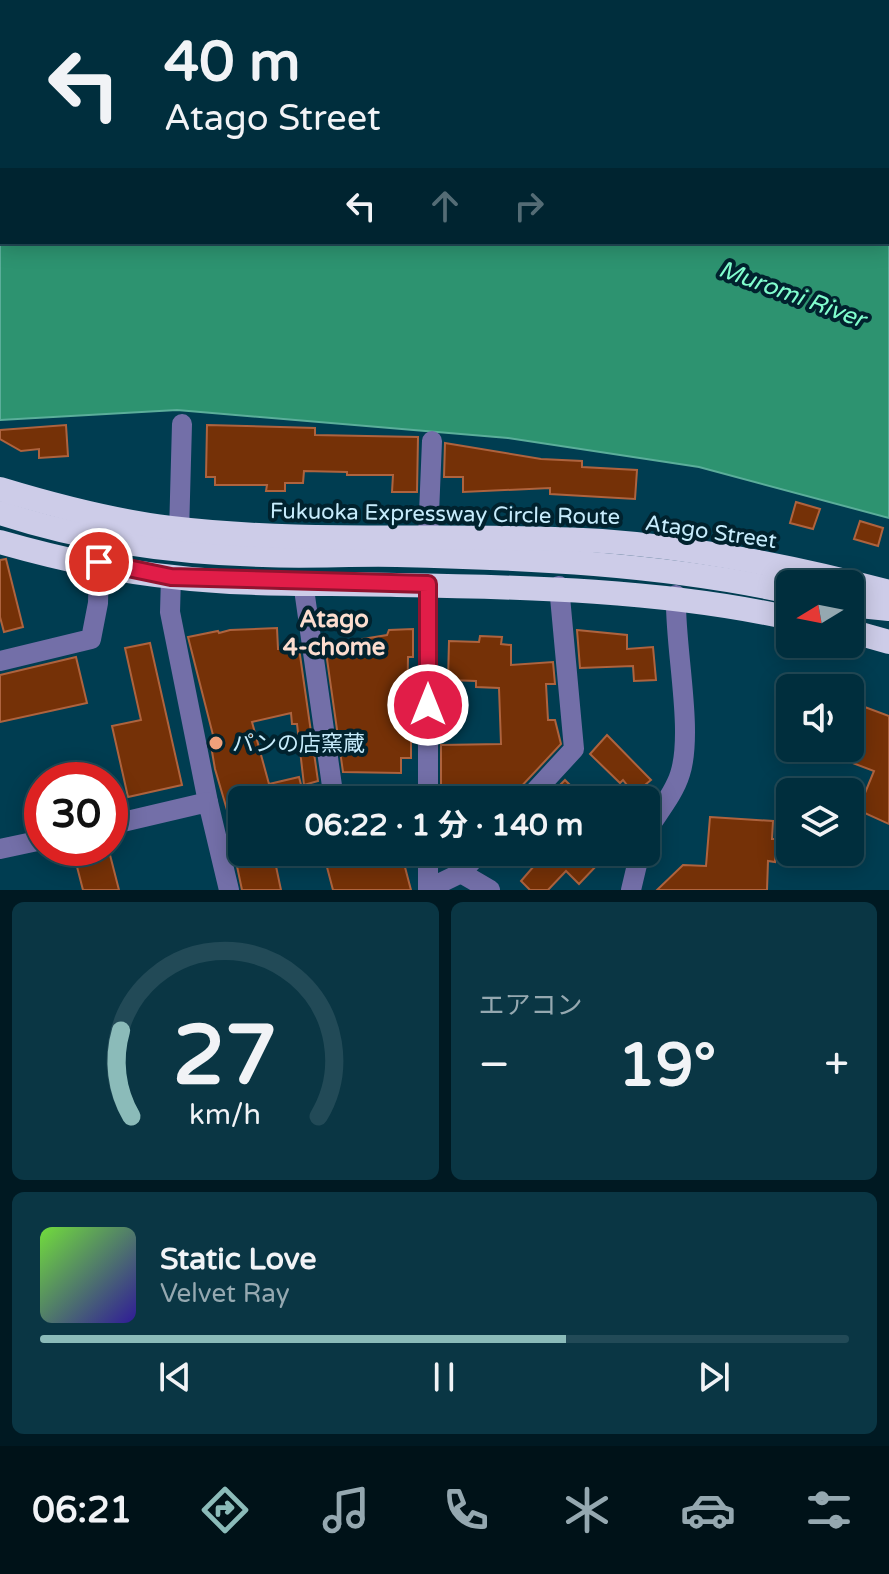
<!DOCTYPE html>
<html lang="ja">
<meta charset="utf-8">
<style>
:root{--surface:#002e3d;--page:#0a3644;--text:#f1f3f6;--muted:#95a8b0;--line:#224a57;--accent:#8bbbb9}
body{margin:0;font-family:"Varela Round","Noto Sans JP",sans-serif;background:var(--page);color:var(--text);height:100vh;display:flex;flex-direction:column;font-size:30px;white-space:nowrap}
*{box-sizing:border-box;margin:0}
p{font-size:26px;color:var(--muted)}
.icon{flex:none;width:44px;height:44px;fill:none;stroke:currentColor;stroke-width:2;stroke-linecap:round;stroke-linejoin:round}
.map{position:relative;height:890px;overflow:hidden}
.details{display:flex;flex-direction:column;gap:12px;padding:12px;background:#001922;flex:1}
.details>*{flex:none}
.banner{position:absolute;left:0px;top:0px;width:890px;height:244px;box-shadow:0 4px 20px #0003,0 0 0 2px var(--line);background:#002e3d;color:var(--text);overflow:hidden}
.needle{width:52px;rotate:260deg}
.tools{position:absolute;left:776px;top:570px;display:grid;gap:16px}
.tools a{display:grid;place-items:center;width:88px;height:88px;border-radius:12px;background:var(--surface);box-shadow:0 4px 20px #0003,0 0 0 2px var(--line);font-size:40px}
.speed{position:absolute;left:24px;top:762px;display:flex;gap:16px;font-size:40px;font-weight:700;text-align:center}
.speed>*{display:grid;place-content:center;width:104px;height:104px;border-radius:50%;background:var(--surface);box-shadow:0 4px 20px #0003,0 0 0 2px var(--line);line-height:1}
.speed .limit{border:12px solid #d22;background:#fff;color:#111}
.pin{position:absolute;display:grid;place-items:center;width:68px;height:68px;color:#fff;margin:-34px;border:4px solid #fff;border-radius:50%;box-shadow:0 2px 8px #0007}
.me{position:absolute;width:88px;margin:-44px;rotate:0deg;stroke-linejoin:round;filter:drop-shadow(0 0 6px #0008)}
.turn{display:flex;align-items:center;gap:28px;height:168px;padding:0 32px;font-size:36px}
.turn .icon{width:104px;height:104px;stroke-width:2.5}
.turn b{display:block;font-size:56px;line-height:68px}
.lanes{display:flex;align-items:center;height:76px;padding:0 32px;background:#0003;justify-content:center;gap:40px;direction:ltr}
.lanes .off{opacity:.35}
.big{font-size:60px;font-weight:700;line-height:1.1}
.details .tile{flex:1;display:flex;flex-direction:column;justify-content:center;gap:12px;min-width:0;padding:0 28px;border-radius:12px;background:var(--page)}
.details .dial{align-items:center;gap:0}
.dial svg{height:208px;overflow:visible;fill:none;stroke:var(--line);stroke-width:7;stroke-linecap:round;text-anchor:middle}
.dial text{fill:var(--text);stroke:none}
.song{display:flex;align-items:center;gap:24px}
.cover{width:96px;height:96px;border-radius:12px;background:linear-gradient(135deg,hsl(100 70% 55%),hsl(250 70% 35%))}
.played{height:8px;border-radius:4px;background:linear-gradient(90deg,var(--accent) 65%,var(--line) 65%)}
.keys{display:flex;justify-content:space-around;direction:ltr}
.heat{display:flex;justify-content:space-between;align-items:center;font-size:44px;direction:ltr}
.details .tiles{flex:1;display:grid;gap:12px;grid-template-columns:1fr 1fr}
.tile:last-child{grid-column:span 2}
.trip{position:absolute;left:228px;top:786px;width:432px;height:80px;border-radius:12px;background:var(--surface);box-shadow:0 4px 20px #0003,0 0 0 2px var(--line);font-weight:700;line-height:80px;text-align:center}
.menu{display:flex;height:128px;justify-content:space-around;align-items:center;background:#001218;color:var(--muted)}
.menu .icon{width:56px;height:56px}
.menu .active{color:var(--accent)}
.menu b{font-size:36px;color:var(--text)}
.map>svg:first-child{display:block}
.water{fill:#2d9370;stroke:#5bae9a;stroke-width:2}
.building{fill:#753107;stroke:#ae633e;stroke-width:2}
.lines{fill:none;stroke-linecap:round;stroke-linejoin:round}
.minor{stroke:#736fa8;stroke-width:20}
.highway{stroke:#cdcce8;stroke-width:24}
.highway-bridge{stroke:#cdcce8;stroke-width:24}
.route-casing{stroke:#92132f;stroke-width:20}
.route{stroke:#e11d48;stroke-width:14}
.poi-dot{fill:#f1a17b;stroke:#01222e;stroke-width:3}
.labels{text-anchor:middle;stroke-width:8;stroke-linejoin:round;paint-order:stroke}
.street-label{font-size:22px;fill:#c7ecfc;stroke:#01222e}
.poi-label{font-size:22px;fill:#c7ecfc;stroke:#01222e;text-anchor:start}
.water-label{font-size:24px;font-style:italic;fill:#81fece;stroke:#01222e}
.neighbourhood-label{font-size:24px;font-weight:bold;fill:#fcddcf;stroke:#01222e}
</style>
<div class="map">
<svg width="889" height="890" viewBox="0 0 889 890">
<rect width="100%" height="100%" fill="#003d51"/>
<polygon class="water" points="0,0 568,2 2,2 2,242 888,242 889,132 889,518 699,467 508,438 177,410 0,420"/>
<g class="building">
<polygon points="66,425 68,456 39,458 39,449 21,451 0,439 0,430"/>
<polygon points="207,425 315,428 315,435 418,437 417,492 392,492 393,475 347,475 347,472 304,471 303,483 285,483 285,491 266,491 267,485 215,485 215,477 206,477"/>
<polygon points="445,443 541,459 582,461 582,467 637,470 635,499 550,494 550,488 463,492 463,477 444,477"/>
<polygon points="796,502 820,509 813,529 790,523"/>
<polygon points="860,521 883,528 878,546 854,539"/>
<polygon points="6,559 23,627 4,632 0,617 0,560"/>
<polygon points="277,628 278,649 299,648 318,781 304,785 297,724 292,724 291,713 252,722 269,784 299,777 305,800 242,800 242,843 237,844 215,769 210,740 214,739 188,637 218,631 219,633 230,630"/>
<polygon points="413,629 413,657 408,657 407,717 411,717 411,758 401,758 401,773 343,772 325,645 387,635 389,630"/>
<polygon points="577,630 627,635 627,649 653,647 656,680 634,681 633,666 580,668"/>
<polygon points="480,636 502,637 501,644 511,645 511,665 553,662 555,684 546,684 548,720 555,720 561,744 517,791 514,800 441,800 441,745 501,744 499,688 476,687 476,681 448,680 449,641 479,642"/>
<polygon points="150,643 182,785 128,797 112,726 141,720 125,648"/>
<polygon points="76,657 87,703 0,722 0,675"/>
<polygon points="862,706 889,716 889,824 858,810 874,771 842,759 846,748 850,748 850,737"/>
<polygon points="607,735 651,780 634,794 623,780 620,783 590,754"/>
<polygon points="565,780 585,800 545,800"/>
<polygon points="710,817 773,821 772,839 776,839 775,862 768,861 767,890 657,890 683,865 706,866"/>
<polygon points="109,851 119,890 83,890 75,859"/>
<polygon points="234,852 273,852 281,890 242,890"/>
<polygon points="323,852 401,852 411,890 333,890"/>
<polygon points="546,852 588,852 599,863 579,884 566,871 548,890 530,890 521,881"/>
</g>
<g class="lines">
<g class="minor">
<polyline points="179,533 182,424"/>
<polyline points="428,538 432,441"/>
<polyline points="171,577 170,612 208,802"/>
<polyline points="303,582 334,800"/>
<polyline points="0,661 91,639 98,603 99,562"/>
<polyline points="428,800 428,584"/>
<polyline points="527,800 574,749 559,586"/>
<polyline points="110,825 208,802 229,890"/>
<path d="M646,832C657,814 674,794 680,774C694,731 674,644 676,595"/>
<polyline points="0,849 42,840"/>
<polyline points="461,873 490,890"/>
<polyline points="428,889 461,873 480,852"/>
<polyline points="428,890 428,852"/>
<polyline points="631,890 640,852"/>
</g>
<g class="highway">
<path d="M0,513C85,541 174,553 263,555C308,557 352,554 397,555C528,558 662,564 790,592"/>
<polyline points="850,605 889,609"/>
</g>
<g class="highway-bridge">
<path d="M0,489C56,506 113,521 171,528C315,545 459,532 602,541C700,548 795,567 889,592"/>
<path d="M0,542C56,558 115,571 173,577C247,586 322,583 397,585C528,587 662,590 790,618"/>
<polyline points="850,631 889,642"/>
</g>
</g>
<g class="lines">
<g class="route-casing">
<polyline id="route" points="99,562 171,577 428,584 428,705"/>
</g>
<use href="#route" class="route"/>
</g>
<circle class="poi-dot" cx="216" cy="743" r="8"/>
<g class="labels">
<g class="street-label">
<text transform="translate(445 513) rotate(1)" y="8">Fukuoka Expressway Circle Route</text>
<text transform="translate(711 531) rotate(8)" y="8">Atago Street</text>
</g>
<g class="poi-label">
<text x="232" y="751">パンの店窯蔵</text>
</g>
<g class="water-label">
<text transform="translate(792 294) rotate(20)" y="8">Muromi River</text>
</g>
<g class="neighbourhood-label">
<text x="334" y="627">Atago<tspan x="334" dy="28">4-chome</tspan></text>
</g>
</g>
</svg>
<div class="tools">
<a><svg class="needle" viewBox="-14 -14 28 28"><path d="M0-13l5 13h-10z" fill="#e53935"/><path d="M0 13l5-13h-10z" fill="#95a8b0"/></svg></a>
<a><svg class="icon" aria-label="sound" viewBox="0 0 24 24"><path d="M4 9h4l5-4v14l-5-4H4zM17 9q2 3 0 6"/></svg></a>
<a><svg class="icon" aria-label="layers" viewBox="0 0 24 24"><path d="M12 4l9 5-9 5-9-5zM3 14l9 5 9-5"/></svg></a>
</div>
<div class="speed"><div class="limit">30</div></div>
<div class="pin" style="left:99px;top:562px;background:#d93025"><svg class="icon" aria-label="arrive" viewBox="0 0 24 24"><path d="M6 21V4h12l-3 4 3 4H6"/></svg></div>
<svg class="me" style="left:428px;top:705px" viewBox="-20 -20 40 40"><circle r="17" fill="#e11d48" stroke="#fff" stroke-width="3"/><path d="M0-11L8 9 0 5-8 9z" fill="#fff"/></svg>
<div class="trip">06:22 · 1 分 · 140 m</div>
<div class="banner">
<div class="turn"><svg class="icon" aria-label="left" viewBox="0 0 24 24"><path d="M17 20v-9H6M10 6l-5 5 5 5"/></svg><div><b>40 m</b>Atago Street</div></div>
<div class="lanes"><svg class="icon" aria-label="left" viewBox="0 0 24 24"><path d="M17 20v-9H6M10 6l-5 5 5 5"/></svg><svg class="icon off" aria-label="ahead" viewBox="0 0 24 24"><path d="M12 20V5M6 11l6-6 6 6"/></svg><svg class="icon off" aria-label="right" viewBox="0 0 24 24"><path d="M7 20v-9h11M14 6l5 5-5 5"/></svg></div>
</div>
</div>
<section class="details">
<div class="tiles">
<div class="tile dial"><svg viewBox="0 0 100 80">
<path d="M14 69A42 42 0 1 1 86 69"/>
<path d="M14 69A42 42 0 0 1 10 36" stroke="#8bbbb9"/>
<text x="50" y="56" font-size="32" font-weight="700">27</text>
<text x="50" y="72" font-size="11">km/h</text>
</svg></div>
<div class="tile"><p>エアコン</p>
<div class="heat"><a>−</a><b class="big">19°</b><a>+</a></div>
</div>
<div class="tile">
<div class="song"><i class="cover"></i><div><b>Static Love</b><p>Velvet Ray</p></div></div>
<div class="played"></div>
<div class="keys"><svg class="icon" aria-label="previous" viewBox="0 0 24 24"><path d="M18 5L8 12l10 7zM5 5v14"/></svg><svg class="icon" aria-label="pause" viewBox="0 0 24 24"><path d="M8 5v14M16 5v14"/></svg><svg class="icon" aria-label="next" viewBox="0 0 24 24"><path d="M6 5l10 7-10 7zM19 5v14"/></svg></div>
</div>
</div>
</section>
<nav class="menu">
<b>06:21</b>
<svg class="icon active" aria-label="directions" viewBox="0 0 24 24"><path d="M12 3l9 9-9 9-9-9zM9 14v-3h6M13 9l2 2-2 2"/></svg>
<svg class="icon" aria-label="music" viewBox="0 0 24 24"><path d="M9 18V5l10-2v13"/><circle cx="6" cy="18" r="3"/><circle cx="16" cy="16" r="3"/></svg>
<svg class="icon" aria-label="phone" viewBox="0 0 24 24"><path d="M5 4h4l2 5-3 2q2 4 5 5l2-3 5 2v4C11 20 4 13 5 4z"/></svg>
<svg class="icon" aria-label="climate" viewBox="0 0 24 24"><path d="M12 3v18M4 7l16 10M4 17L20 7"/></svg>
<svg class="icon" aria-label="car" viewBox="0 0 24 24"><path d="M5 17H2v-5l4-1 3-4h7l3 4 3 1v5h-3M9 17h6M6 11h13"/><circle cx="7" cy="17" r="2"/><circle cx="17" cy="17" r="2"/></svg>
<svg class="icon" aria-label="filters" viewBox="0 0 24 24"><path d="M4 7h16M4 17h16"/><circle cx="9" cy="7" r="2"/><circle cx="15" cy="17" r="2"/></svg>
</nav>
